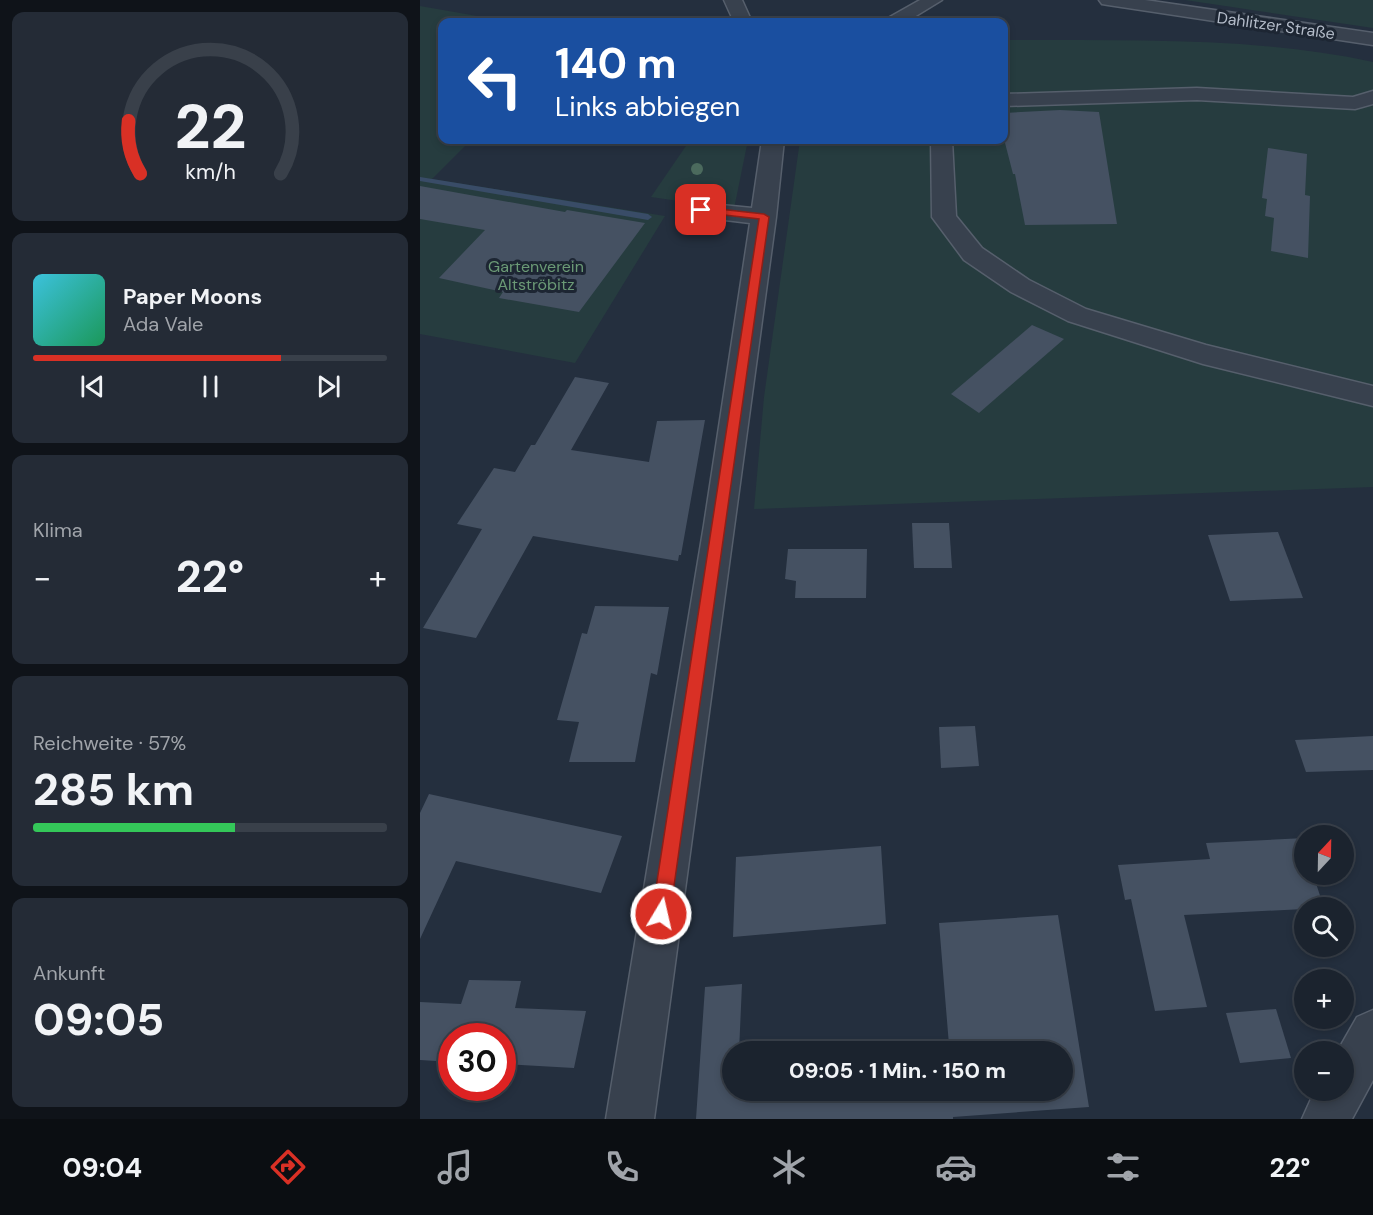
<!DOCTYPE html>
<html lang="de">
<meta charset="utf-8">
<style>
:root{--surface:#1b232e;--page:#242b36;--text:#f1f3f6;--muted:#a0a4aa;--line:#39404a;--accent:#d93025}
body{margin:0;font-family:"DM Sans",sans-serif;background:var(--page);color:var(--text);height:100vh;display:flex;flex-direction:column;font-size:22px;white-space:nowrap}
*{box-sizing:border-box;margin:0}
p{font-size:20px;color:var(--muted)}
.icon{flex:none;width:33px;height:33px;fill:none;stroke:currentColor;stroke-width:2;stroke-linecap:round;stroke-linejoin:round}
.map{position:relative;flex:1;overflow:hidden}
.drawer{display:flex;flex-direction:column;gap:12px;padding:12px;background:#0f1319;width:420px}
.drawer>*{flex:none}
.guide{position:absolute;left:18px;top:18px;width:570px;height:126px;border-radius:12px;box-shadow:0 3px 9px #0003,0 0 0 2px var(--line);background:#1a4fa0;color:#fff;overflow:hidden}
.needle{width:39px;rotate:22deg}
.fabs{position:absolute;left:874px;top:825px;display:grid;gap:12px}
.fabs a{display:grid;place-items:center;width:60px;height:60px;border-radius:50%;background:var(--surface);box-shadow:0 3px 9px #0003,0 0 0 2px var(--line);font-size:30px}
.speed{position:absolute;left:18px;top:1023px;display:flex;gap:12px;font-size:30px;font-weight:700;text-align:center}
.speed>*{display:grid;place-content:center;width:78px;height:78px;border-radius:50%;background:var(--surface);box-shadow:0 3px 9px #0003,0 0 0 2px var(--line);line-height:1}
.speed .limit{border:9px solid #d22;background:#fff;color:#111}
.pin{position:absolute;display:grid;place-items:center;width:51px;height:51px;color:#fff;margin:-26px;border-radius:12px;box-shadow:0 3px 9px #0006}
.me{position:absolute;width:66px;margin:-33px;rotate:9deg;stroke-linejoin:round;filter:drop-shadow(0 0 4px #0008)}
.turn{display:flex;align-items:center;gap:21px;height:126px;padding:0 18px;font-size:27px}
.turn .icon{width:78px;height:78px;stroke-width:2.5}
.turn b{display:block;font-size:42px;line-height:51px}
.big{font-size:45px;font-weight:700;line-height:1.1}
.drawer .card{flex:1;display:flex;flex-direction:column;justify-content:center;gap:9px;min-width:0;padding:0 21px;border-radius:12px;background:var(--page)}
.drawer .dial{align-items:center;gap:0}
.dial svg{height:156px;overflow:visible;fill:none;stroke:var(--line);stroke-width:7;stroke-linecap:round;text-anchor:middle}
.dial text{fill:var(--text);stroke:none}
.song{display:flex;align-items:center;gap:18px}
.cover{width:72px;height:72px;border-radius:9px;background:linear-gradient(135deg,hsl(190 70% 55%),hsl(150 70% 35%))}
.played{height:6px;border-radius:3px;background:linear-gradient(90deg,var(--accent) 70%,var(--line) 70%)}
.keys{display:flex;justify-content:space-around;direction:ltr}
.heat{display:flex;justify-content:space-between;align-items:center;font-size:33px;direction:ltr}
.charge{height:9px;border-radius:4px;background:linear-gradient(90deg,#34c759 57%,var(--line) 0)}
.trip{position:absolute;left:302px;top:1041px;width:351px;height:60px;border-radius:30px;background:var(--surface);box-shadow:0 3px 9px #0003,0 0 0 2px var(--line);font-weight:700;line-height:60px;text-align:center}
.tabs{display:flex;height:96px;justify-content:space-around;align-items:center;background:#0b0e12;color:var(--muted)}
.tabs .icon{width:42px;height:42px}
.tabs .current{color:var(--accent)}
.tabs b{font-size:27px;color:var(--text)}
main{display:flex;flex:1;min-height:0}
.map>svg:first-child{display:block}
.green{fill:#263c3f}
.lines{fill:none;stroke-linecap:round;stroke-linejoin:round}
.stream{fill:#394c67;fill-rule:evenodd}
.building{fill:#455162}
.minor-casing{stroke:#565f6c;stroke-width:3}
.minor{fill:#38414e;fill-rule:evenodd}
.tree{fill:#4b6a5d}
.route{fill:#d93025;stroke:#8d1f18;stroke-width:1.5}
.labels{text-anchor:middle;stroke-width:6;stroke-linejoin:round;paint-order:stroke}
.far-street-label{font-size:16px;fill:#b4bcc9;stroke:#1d2633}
.far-park-label{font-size:16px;fill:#6b9a76;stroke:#1d2633}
</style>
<main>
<section class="drawer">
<div class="card dial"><svg viewBox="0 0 100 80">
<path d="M14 69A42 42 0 1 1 86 69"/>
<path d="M14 69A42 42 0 0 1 8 42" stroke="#d93025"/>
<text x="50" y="56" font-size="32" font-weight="700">22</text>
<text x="50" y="72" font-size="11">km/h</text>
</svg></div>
<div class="card">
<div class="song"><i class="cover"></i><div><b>Paper Moons</b><p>Ada Vale</p></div></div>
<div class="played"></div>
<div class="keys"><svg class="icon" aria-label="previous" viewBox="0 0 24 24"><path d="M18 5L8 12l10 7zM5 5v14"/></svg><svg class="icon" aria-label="pause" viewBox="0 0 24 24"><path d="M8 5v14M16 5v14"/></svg><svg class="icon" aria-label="next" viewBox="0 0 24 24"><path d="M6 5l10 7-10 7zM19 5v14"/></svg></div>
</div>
<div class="card"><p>Klima</p>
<div class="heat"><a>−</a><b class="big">22°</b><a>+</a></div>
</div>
<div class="card"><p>Reichweite · 57%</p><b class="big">285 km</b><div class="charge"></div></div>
<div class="card"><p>Ankunft</p><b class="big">09:05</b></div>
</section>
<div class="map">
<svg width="953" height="1119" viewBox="0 0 953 1119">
<rect width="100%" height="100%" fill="#242f3e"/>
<g class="green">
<polygon points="765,0 953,0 953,28"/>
<polygon points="0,6 92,22 22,22 22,140 51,140 12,179 245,216 155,363 0,334"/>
<path d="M584,40C706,41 832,36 953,62V487L334,509L344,397L380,140H584Z"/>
<polygon points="270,140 328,140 314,209 231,197"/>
</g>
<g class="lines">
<polygon class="stream" points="0,177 228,214 232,217 228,220 0,181"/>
</g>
<g class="building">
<polygon points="640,110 679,112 697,224 605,225 595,174 593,174 584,139 584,113"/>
<polygon points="848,148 887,154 885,195 890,196 888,258 851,251 854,218 845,216 847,199 842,198"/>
<polygon points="0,186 145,212 147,210 225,223 159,312 79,298 83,292 19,278 65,230 0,219"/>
<polygon points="612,325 644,339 559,413 531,394"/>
<polygon points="155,377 189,383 151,450 229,462 237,421 285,420 261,555 259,555 258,561 113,536 56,638 3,628 62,529 37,524 74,468 95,472 111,445 115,445"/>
<polygon points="492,523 529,523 532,568 494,568"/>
<polygon points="858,532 883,598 810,601 788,535"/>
<polygon points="368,549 447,549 446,598 375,598 376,581 365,579"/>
<polygon points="175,606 249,607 237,675 231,673 215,762 149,762 159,722 137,720 162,633 167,634"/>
<polygon points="555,726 559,766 521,768 519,727"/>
<polygon points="953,736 953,770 886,772 875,740"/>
<polygon points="9,794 202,836 181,893 36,861 0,939 0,813"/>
<polygon points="885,838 885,874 893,874 904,908 764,915 787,1007 735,1011 711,899 705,900 698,865 790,859 786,843"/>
<polygon points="461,846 466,924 313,937 316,857"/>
<polygon points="638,915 669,1107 533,1117 533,1119 276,1119 285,987 322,984 319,1052 312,1052 312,1090 642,1090 642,1052 427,1052 529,1045 519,923"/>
<polygon points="49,980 101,981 95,1008 166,1011 154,1068 82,1064 82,1036 32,1036 32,1062 0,1060 0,1002 41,1004"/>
<polygon points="856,1009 871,1058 820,1063 806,1013"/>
</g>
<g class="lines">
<g class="minor-casing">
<g id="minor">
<polygon points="304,0 322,0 332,22 314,22"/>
<polygon points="500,0 522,0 486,22 465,22 468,18"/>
<polygon points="679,0 725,0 953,33 953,45 688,5 682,4"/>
<polygon points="777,88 933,97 953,91 953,104 935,109 777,100 584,106 584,94"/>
<polygon points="342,140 364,140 356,217 234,1119 186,1119 284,525 330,223 288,218 279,221 271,219 267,214 273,205 281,203 332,208"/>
<polygon points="511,140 532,140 536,216 562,248 609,280 666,309 786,345 953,386 953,406 783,364 648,321 591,292 544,260 512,217"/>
<polygon points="953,1010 953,1080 932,1119 882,1119 895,1090 924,1090 924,1052 917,1052 937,1017"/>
</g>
</g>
<use href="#minor" class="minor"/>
</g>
<circle class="tree" cx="277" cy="169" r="6"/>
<polygon class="route" points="281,207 344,214 349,217 250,914 247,920 241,922 235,920 232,914 339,219 278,212 276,210"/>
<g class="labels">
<g class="far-street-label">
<text transform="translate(856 25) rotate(8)" y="6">Dahlitzer Straße</text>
</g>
<g class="far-park-label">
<text x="116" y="272">Gartenverein<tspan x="116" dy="18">Altströbitz</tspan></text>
</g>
</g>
</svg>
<div class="fabs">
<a><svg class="needle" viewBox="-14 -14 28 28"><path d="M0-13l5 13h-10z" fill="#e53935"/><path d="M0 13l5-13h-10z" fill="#a0a4aa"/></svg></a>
<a><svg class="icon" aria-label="search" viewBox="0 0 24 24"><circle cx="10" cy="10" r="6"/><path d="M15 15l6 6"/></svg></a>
<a>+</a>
<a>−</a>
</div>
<div class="speed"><div class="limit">30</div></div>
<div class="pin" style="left:281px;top:210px;background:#d93025"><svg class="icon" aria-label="arrive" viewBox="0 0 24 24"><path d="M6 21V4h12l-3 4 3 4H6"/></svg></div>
<svg class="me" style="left:241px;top:914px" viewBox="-20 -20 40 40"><circle r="17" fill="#d93025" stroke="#fff" stroke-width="3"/><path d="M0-11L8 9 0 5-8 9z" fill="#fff"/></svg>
<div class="trip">09:05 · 1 Min. · 150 m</div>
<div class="guide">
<div class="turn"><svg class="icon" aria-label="left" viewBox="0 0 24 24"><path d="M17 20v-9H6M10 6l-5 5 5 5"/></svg><div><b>140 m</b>Links abbiegen</div></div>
</div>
</div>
</main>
<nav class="tabs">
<b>09:04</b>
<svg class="icon current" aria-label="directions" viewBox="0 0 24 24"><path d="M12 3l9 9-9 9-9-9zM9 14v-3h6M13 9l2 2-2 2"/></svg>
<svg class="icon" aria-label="music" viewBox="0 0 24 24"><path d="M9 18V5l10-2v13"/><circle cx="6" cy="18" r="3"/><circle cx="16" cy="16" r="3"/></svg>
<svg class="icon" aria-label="phone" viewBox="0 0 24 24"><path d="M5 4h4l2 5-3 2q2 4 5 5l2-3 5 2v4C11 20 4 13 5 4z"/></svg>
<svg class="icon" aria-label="climate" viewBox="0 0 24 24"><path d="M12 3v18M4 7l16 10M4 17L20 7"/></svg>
<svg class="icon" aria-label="car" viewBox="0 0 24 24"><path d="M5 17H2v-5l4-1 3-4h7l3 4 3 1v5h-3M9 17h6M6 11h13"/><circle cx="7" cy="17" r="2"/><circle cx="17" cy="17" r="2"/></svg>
<svg class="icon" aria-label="filters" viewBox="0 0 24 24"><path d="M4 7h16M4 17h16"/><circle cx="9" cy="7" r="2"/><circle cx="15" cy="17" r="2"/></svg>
<b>22°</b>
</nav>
